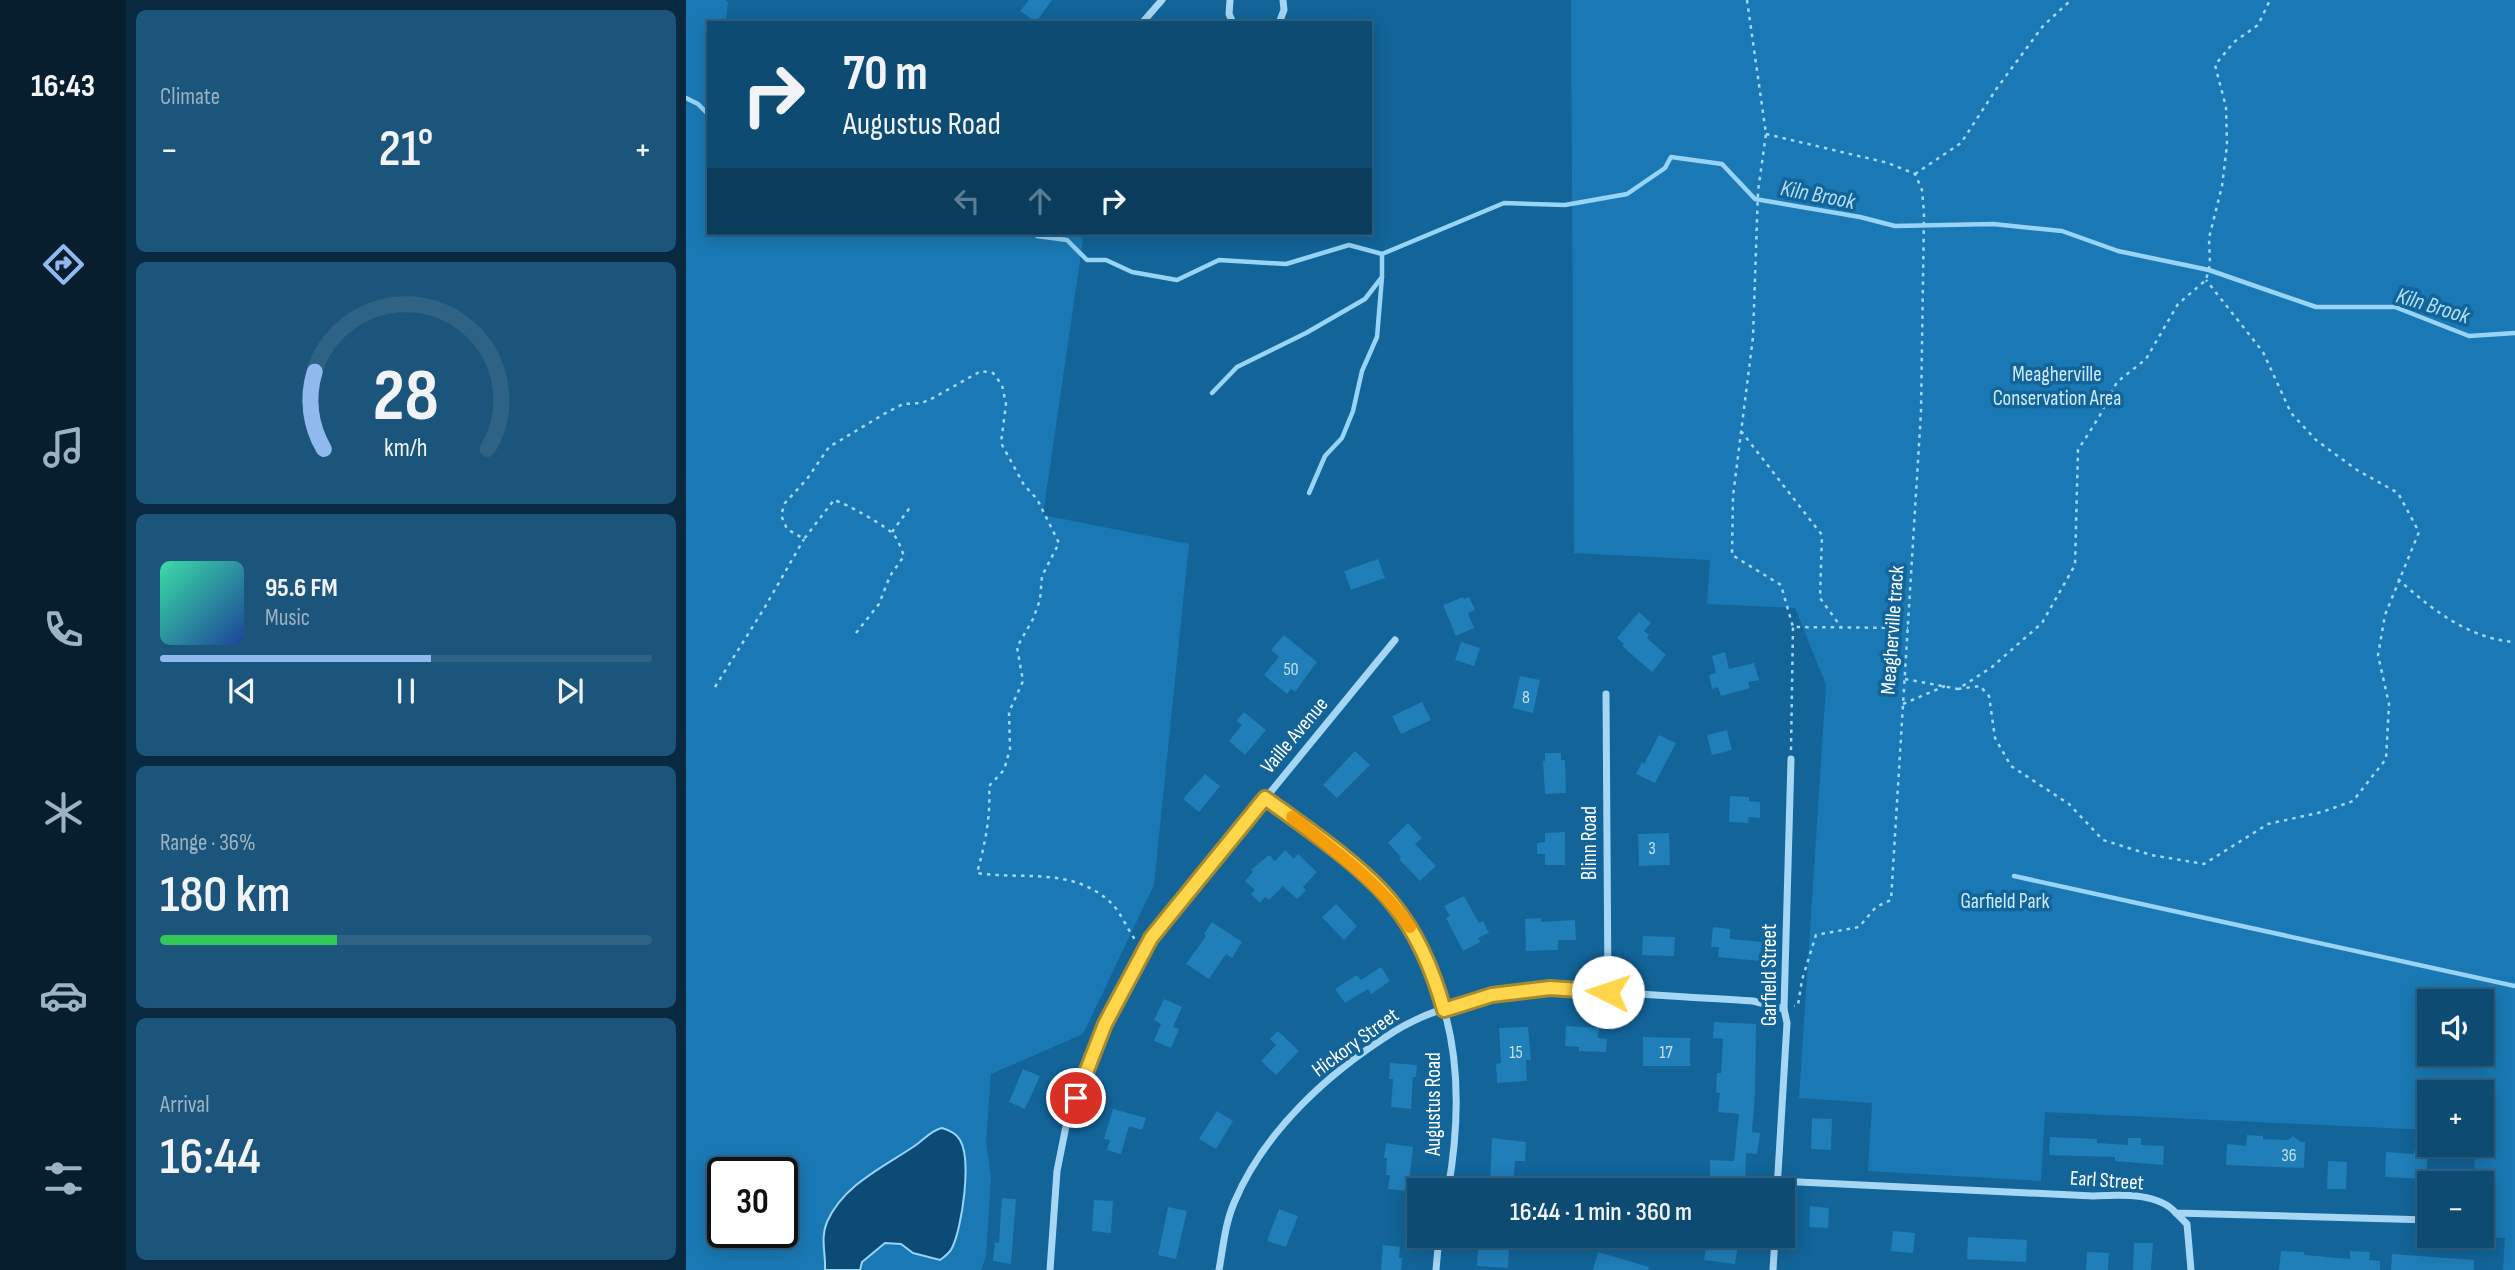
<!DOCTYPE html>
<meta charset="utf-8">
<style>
:root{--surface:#0e4b73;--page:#1c557b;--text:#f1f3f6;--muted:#9bb3c4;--line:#2e6385;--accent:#90b9f0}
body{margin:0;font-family:"Sofia Sans Condensed",sans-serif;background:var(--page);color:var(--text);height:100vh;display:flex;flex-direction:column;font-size:26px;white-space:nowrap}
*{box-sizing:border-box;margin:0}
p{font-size:23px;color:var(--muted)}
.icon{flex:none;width:38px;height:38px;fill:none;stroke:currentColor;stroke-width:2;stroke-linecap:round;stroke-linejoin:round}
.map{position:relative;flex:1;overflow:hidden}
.drawer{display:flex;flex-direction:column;gap:10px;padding:10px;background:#08293f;width:560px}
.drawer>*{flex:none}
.banner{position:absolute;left:21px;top:21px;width:665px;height:214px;border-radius:0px;box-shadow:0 4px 18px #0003,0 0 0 2px var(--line);background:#0e4b73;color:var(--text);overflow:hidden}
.fabs{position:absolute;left:1731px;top:989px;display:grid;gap:14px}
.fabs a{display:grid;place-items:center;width:77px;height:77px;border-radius:0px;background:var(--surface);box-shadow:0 4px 18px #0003,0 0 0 2px var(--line);font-size:35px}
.speed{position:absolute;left:21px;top:1157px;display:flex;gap:14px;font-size:35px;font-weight:700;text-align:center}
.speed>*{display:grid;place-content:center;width:91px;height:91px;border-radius:50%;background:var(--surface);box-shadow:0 4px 18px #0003,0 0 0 2px var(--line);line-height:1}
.speed .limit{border:4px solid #111;border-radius:10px;background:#fff;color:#111}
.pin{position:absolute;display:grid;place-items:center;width:60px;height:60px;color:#fff;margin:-30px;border:4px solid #fff;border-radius:50%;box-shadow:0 2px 7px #0007}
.me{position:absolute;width:77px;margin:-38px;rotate:274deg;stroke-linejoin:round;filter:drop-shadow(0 0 5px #0008)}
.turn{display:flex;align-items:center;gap:24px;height:147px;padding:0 21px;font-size:32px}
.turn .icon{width:91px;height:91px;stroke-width:2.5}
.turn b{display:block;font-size:49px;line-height:60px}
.lanes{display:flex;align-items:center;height:66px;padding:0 21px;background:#0003;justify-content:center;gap:35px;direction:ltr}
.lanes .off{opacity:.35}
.big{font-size:52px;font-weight:600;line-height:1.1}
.drawer .widget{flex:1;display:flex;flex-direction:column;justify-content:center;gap:10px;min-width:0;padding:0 24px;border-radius:10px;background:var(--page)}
.drawer .dial{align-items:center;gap:0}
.dial svg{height:182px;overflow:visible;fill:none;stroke:var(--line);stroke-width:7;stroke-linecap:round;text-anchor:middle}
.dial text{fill:var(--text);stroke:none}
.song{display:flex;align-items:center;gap:21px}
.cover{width:84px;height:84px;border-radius:10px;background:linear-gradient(135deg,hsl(160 70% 55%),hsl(220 70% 35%))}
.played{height:7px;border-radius:4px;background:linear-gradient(90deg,var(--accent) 55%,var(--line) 55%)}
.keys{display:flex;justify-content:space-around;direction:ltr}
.heat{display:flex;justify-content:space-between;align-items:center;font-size:38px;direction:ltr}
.charge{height:10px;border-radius:5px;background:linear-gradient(90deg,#34c759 36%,var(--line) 0)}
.trip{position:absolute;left:721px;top:1178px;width:388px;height:70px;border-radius:0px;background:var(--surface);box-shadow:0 4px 18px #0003,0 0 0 2px var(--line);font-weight:600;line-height:70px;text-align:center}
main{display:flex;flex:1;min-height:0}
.menu{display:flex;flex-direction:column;width:126px;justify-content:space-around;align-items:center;background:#061e2e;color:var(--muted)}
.menu .icon{width:49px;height:49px}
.menu .on{color:var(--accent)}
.menu b{font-size:32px;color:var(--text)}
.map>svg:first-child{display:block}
.green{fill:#1a79b4;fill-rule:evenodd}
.water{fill:#0b4b76;stroke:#97d4f7;stroke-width:2}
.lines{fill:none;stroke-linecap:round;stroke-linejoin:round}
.stream{stroke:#97d4f7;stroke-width:4.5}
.building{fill:#207eb9}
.path{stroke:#a5d6f4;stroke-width:2.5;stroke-dasharray:3.5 5;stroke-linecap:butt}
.minor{stroke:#a5d6f4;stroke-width:7}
.route-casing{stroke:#a68a30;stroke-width:18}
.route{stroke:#ffd54a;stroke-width:12}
.slow{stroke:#f59e0b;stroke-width:12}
.labels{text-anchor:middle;stroke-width:7;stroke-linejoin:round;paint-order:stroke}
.number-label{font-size:18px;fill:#c7dfee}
.park-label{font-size:21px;fill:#cdebfd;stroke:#126499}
.street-label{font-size:21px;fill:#fff;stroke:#126499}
.water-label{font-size:23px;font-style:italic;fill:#b2dffa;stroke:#126499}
</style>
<main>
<nav class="menu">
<b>16:43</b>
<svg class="icon on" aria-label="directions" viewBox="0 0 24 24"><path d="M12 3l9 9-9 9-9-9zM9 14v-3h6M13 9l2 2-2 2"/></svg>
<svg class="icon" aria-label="music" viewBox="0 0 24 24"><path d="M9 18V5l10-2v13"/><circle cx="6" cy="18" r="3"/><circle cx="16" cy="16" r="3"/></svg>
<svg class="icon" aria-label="phone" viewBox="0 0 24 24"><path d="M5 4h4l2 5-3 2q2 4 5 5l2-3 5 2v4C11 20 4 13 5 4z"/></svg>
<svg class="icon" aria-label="climate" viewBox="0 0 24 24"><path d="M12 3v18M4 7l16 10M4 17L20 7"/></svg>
<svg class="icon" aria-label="car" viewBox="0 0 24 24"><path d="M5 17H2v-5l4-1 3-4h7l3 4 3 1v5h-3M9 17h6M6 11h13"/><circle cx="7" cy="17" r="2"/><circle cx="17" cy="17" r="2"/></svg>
<svg class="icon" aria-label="filters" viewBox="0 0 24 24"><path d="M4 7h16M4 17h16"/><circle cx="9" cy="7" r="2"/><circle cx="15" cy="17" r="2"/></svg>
</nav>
<section class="drawer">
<div class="widget"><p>Climate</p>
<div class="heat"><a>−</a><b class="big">21°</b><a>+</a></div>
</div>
<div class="widget dial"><svg viewBox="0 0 100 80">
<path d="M14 69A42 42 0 1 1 86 69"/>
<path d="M14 69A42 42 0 0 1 10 35" stroke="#90b9f0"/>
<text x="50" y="56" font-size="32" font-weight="700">28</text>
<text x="50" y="72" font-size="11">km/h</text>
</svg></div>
<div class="widget">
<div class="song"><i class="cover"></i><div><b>95.6 FM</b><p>Music</p></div></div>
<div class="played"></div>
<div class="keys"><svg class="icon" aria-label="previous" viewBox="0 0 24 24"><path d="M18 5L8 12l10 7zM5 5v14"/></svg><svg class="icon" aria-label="pause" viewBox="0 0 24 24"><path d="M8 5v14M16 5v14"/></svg><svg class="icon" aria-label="next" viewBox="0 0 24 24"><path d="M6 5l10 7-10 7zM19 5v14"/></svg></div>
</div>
<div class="widget"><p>Range · 36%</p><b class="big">180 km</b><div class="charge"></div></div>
<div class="widget"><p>Arrival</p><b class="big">16:44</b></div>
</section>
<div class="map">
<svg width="1829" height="1270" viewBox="0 0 1829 1270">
<rect width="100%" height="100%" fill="#126499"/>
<g class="green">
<path d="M0,0H39L42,2L40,23H23V233H398L357,515L503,544L468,885L397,1034L305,1074L300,1142L305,1176L300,1256L295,1270H0ZM37,1172H96V1232H37Z"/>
<path d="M885,0H1829V1270H1817L1819,1238L1784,1236H1796V1183H1787L1790,1145L1796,1144V1092H1743V1130L1359,1112L1355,1181L1182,1171L1186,1103L1113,1098L1140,685L1109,608L1021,604L1024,560L888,553ZM1743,1001H1796V1054H1743Z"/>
</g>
<path class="water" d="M256,1128C263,1130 270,1133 274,1140C286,1160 276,1228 266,1248C263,1254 259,1256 254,1260L227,1253L215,1244L199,1243L176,1262L174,1270H139C140,1254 134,1238 141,1222C158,1184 198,1167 230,1145C238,1139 246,1130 256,1128Z"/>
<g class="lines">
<g class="stream">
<polyline points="0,98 12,104 23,115"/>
<polyline points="347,233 351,236 381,240 401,260 420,260 446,272 491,280 533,260 600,264 663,245 696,254 818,203 879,205 941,194 979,168 985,157 1036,164 1069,199 1174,217 1209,226 1307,224 1376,231 1432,251 1523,270 1630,307 1709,307 1783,336 1829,333"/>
<polyline points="526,393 551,367 620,333 679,299 696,277 696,254"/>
<polyline points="623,493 639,456 656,438 667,411 676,371 691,337 696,277"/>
<polyline points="1328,876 1829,986"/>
</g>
</g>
<g class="building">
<polygon points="343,0 366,0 350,22 334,11"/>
<polygon points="692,559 699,578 665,590 658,571"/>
<polygon points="777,597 778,599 783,597 789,610 782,613 788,628 770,636 757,605"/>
<polygon points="953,612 965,623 958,631 963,635 961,638 980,655 966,672 936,646 938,644 931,638"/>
<polygon points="598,635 631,662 609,692 605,689 601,694 578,675 593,657 585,650"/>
<polygon points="775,642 794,648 788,666 769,660"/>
<polygon points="1039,652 1043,669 1068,663 1073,680 1062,682 1064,688 1035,696 1032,687 1026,689 1023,675 1030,673 1026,656"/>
<polygon points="834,676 854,680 847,713 827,708"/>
<polygon points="736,702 745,720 715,734 706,716"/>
<polygon points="558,712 580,730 559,755 543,741 556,725 550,721"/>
<polygon points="1041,730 1046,750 1026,755 1021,735"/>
<polygon points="973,735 990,743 969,783 950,774 956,762 958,764"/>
<polygon points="669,751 684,765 651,798 637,785"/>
<polygon points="859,753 875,753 875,760 879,760 880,793 859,794 857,761 859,761"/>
<polygon points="519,774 534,786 513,812 497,799"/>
<polygon points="1044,796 1063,797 1063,801 1074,802 1074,818 1063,817 1062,823 1043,822"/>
<polygon points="722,823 736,838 729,844 750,866 734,881 713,859 715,857 702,843"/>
<polygon points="879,832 879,865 859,865 859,854 851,854 851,843 859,842 859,833"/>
<polygon points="983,833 984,865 953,866 952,834"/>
<polygon points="599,850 608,859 612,854 631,872 617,887 620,890 611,899 597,886 583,900 579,897 574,903 565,894 569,890 559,881 567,872 565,870 583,855 589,861"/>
<polygon points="778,896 793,923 797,921 803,933 792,938 794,942 777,951 760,918 764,916 758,906"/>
<polygon points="650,904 671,926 658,940 636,917"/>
<polygon points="855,918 855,922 889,920 890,940 872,940 872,950 840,951 839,919"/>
<polygon points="526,922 556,942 546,958 540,954 523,979 500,964 520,936 518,934"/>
<polygon points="1027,927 1044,929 1044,939 1076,942 1074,961 1032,957 1033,947 1025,947"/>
<polygon points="957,936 989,937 988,956 956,955"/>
<polygon points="695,967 704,981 685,994 682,989 659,1003 649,989 671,975 675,980"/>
<polygon points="478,999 496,1007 487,1027 493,1029 485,1048 468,1041 475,1024 468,1020"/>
<polygon points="1028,1022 1070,1024 1069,1093 1066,1132 1074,1133 1071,1154 1060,1153 1059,1184 1024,1183 1024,1160 1048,1161 1053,1114 1032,1112 1034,1093 1030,1093 1031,1073 1035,1073 1037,1039 1027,1038"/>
<polygon points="880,1026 913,1028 912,1038 921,1039 920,1052 893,1051 893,1047 879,1046"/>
<polygon points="842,1027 845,1060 840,1060 841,1081 811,1083 810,1064 815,1063 813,1028"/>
<polygon points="592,1031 613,1051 590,1075 575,1061 590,1045 584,1039"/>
<polygon points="957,1037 1004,1038 1004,1066 957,1066"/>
<polygon points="704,1063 731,1065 730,1077 727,1077 725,1109 705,1107 707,1079 703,1079"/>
<polygon points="337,1069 354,1076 339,1109 323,1102"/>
<polygon points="427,1109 460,1118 456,1130 443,1126 435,1154 421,1150 424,1140 418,1139"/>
<polygon points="531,1111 547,1121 530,1149 513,1139"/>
<polygon points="1126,1118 1146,1119 1145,1150 1125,1149"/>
<polygon points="1561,1135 1577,1136 1577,1139 1602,1140 1607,1136 1615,1142 1619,1142 1618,1168 1540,1165 1541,1144 1560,1146"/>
<polygon points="1364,1137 1411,1139 1411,1143 1442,1145 1442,1138 1455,1138 1455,1145 1478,1146 1477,1165 1429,1161 1429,1157 1363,1155"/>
<polygon points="806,1138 840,1142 839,1161 829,1161 827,1185 804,1183"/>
<polygon points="700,1143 727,1147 722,1191 702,1189 704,1175 700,1175 701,1158 698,1158"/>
<polygon points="1728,1151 1742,1152 1740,1179 1699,1177 1700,1152 1728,1154"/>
<polygon points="1642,1161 1661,1162 1660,1189 1641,1189"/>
<polygon points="316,1198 330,1199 325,1264 307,1261 309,1242 313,1243"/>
<polygon points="408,1200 427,1201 425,1233 406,1231"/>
<polygon points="1124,1206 1143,1208 1142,1228 1123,1227"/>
<polygon points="482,1207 501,1211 490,1259 472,1255"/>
<polygon points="593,1209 612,1216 600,1247 581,1241"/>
<polygon points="1207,1231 1229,1233 1227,1253 1205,1251"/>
<polygon points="797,1236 819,1236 818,1246 823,1247 822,1268 791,1266 792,1245 796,1245"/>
<polygon points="1022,1236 1053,1236 1049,1264 1018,1260"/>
<polygon points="1282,1237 1341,1240 1340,1262 1281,1259"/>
<polygon points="1448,1243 1467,1243 1465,1270 1447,1270"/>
<polygon points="697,1245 714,1247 713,1258 716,1258 715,1270 695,1270"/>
<polygon points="1595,1251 1618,1252 1618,1255 1664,1259 1664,1251 1684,1252 1683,1260 1694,1261 1694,1270 1593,1270"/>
<polygon points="912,1252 963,1267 962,1270 907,1270"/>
<polygon points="1401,1252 1423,1253 1422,1270 1400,1270"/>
<polygon points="1706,1254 1788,1260 1788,1270 1705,1270"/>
</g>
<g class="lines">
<g class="path">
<polyline points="1061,0 1080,134 1072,191 1067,337 1047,496 1046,555 1095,585 1107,627 1222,628"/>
<polyline points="1080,134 1202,163 1229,174 1236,190 1238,213 1235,412 1205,900 1190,907 1173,927 1130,935 1116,980 1112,1005 1108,1006"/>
<polyline points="1229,174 1275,143 1311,88 1357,26 1385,0"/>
<polyline points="1055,431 1136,535 1134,598 1155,627"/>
<polyline points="206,532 225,506"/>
<path d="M1712,579C1745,609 1783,639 1829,642"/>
<path d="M170,633L193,604L204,576L218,556C215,549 213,541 208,535C202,527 159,503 148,500L118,539L101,529L95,515L99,503L121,479L143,447L198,414L217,404L236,403L247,398L295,371L307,373L316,385L320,404L315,443L338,485L351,499L373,543L356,576L354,600L347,619L331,647L337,681L323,712L324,749L318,770L303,786C305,816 299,844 291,873C337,880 385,867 423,901C435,911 441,930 451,942"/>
<polyline points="1219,679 1272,689 1306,667 1356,623 1389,565 1392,450 1413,417 1431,382 1460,359 1492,304 1520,280 1524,264 1523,238 1536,186 1541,145 1540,107 1529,65 1548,42 1572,25 1584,0"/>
<polyline points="29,687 79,607 118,539"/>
<polyline points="1272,689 1294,686 1303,696 1309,738 1325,766 1383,804 1417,840 1465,855 1518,864 1582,824 1636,812 1667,801 1700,759 1703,704 1692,655 1699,615 1733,532 1712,493 1671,470 1630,440 1605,413 1577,352 1520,280"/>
<polyline points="1217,704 1259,686"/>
<polyline points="1105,750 1107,627"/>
</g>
<g class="minor">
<polyline points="544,0 543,14 547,23"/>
<polyline points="456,23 476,0"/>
<polyline points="593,23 598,10 597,0"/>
<polyline points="920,694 922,992"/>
<path d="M579,798C619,826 677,866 707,903C721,920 729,940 738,959C743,971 749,982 753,994C775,1055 773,1127 762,1190"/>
<path d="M1092,1181L1407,1196C1434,1195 1472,1192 1490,1213L1743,1220"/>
<polyline points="1091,1190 1101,1023 1098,1009 1105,759"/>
<polyline points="1490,1213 1501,1224 1505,1270"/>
<polyline points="364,1270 371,1171 381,1121 398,1074 420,1025 465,938 709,640"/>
<path d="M533,1270C537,1248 539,1224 548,1203C578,1131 643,1072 709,1031C751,1005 812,992 861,988C883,986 907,991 930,992C976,996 1021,998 1067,1001L1098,1009"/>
<polyline points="750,1270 753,1236"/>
<polyline points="1087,1270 1089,1236"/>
</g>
</g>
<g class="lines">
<g class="route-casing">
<path id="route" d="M390,1098L419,1024L465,938L579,798C619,827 677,866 707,904C731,933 748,974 758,1010L806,995L864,988L922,992"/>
</g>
<use href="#route" class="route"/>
<path class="slow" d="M606,817C649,851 693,882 724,927"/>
</g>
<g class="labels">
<g class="number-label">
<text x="605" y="675">50</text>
<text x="840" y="703">8</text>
<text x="966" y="854">3</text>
<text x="830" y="1058">15</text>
<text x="980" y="1058">17</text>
<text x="1603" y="1161">36</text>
</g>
<g class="park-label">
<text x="1371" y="381">Meagherville<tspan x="1371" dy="24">Conservation Area</tspan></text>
<text x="1319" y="908">Garfield Park</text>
</g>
<g class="street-label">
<text transform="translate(1206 630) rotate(-86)" y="7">Meagherville track</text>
<text transform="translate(608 735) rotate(-50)" y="7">Vaille Avenue</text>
<text transform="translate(903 843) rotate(-90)" y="7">Blinn Road</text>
<text transform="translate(1083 975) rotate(-90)" y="7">Garfield Street</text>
<text transform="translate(669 1042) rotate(-36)" y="7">Hickory Street</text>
<text transform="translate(747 1104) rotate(-90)" y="7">Augustus Road</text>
<text transform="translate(1421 1180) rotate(4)" y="7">Earl Street</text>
</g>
<g class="water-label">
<text transform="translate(1132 194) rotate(11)" y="8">Kiln Brook</text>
<text transform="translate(1747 305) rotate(17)" y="8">Kiln Brook</text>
</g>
</g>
</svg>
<div class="fabs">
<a><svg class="icon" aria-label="sound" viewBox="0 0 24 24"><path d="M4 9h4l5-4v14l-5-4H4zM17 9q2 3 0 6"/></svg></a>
<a>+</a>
<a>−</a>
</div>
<div class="speed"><div class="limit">30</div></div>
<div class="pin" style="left:390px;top:1098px;background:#d93025"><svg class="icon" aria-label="arrive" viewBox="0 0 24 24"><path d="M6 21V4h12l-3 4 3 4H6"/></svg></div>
<svg class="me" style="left:922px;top:992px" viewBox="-20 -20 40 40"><circle r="19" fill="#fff"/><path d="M0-13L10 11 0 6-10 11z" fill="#ffd54a"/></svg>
<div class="trip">16:44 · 1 min · 360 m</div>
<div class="banner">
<div class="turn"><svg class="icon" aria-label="right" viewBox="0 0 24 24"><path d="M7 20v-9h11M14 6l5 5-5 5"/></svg><div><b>70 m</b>Augustus Road</div></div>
<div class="lanes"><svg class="icon off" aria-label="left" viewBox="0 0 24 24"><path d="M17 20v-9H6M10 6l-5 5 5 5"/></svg><svg class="icon off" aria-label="ahead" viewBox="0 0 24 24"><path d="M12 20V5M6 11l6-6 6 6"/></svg><svg class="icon" aria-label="right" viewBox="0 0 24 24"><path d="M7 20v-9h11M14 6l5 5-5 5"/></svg></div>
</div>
</div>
</main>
